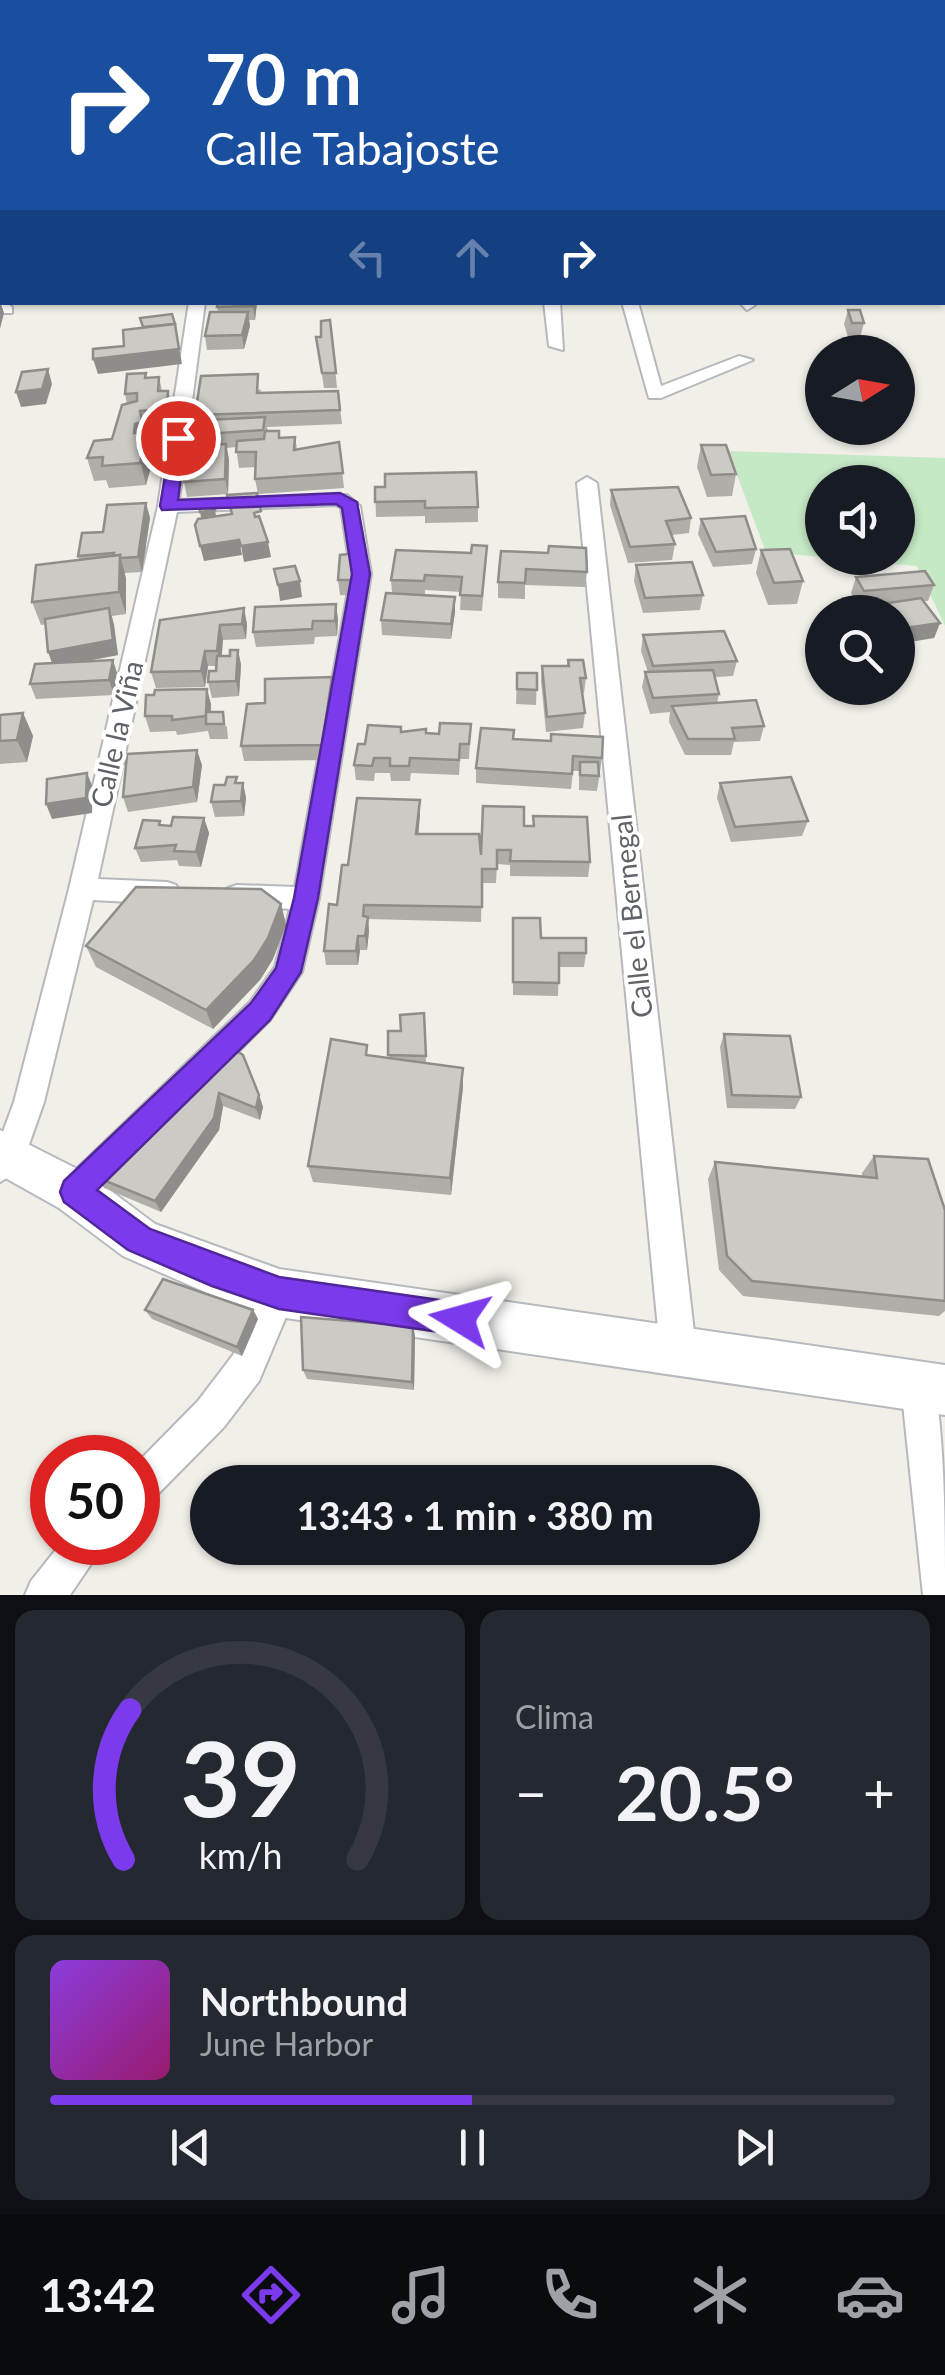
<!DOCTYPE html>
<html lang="es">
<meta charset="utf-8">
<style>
:root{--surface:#171b24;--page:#242831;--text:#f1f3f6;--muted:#9ea1a6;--line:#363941;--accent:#7c3aed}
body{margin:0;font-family:Lato,sans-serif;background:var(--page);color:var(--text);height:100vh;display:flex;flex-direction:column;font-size:38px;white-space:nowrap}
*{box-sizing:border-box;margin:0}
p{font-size:32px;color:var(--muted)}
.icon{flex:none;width:55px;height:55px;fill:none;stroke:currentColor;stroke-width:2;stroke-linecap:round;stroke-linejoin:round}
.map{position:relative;height:1595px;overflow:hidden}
.drawer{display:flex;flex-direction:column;gap:15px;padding:15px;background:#0d0f14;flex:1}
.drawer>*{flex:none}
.top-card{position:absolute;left:0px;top:0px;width:945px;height:305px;box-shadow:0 2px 8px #0004;background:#1a4fa0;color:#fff;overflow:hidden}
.needle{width:65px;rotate:79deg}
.tools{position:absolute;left:805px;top:335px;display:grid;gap:20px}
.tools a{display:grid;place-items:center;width:110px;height:110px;border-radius:50%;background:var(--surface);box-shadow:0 2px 8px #0004;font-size:50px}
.speed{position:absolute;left:30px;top:1435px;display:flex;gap:20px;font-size:50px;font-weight:700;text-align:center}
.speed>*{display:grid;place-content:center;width:130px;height:130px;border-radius:50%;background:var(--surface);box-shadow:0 2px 8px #0004;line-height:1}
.speed .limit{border:15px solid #d22;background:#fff;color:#111}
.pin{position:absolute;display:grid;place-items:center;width:85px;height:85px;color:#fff;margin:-42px;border:5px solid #fff;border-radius:50%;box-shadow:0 2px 10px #0007}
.me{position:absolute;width:110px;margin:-55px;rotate:278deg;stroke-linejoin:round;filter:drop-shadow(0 0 8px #0008)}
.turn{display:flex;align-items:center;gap:35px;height:210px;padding:0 40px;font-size:45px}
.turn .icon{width:130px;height:130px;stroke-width:2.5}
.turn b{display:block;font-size:70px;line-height:85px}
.lanes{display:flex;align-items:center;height:95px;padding:0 40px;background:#0003;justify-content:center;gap:50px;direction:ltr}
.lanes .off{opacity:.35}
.big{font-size:75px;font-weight:700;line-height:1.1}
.drawer .card{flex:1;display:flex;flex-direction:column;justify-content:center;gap:15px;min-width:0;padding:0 35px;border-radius:20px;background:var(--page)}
.drawer .dial{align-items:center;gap:0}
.dial svg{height:260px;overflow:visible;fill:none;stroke:var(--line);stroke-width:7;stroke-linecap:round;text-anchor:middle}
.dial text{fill:var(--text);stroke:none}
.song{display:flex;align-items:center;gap:30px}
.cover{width:120px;height:120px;border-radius:15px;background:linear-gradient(135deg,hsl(270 70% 55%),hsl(320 70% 35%))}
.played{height:10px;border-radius:5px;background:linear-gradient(90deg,var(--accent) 50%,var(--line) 50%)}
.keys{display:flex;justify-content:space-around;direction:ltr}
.heat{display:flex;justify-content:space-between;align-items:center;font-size:55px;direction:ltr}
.drawer .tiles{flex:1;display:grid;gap:15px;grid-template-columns:1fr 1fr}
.card:last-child{grid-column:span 2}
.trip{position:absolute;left:190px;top:1465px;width:570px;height:100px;border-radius:50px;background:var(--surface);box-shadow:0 2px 8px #0004;font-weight:700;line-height:100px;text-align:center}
.dock{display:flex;height:160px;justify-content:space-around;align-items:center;background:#090b0e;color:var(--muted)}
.dock .icon{width:70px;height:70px}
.dock .selected{color:var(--accent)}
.dock b{font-size:45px;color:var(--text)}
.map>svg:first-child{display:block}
.green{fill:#c5e8c5}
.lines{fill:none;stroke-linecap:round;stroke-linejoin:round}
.minor-casing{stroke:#b5b8bc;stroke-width:4}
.secondary-casing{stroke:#b6babf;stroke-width:4}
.minor{fill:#fff;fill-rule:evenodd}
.secondary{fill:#fff;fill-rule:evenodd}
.wall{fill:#afaea9}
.shaded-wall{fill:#8f8d8a}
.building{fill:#cccac5;stroke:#8f8d8a;stroke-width:2.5}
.route{fill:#7c3aed;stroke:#51269a;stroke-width:2.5}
.labels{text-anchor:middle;stroke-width:8;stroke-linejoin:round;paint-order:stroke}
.street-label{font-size:28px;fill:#5f6368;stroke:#fff}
</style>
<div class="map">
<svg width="945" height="1595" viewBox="0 0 945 1595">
<rect width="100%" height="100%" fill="#f1efe8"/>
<polygon class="green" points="728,451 945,458 945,626 917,566 826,558 898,558 898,482 822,482 822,557 766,552"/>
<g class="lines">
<g class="minor-casing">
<g id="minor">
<polygon points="59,0 69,0 70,2 60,2"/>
<polygon points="451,0 464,0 465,2 453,2"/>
<polygon points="0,298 12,307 12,313 0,313"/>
<polygon points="189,302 205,302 179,500 347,495 360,506 371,574 319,898 302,972 270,1020 86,1203 75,1208 64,1203 59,1192 64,1181 250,1002 275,967 290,909 228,904 224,896 228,888 237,885 295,887 351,574 341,508 336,505 177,512 98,879 167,882 176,885 180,893 176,901 167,904 93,900 44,1102 20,1170 0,1182 0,1140 14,1102 69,889 158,506"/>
<polygon points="544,302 560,302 563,350 549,346"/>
<polygon points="622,302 638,302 661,386 739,356 753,360 661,398 649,398"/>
<polygon points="739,302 755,302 755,305 747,310"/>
<polygon points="587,477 597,483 696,1350 691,1363 678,1368 665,1363 660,1350 577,483"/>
<polygon points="279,1276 291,1281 296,1293 259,1381 224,1427 151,1501 138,1507 138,1462 198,1401 233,1355 267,1281"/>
<path d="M919,1367L932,1372C945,1429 945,1532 945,1595H923L901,1385L906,1372Z"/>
<polygon points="62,1542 106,1542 70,1595 25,1595 31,1581"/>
</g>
</g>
<g class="secondary-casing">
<polygon id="secondary" points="0,1130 91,1176 155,1224 279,1269 945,1365 945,1415 279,1317 212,1295 123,1256 59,1208 0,1175"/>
</g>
<use href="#minor" class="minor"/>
<use href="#secondary" class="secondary"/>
</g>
<g class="wall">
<rect x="942" y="73" width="3" height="50"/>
<polygon points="257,302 255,320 249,320 250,326 244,349 207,350 205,336 218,312 217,307"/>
<polygon points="848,310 864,323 860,338 848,337 844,324"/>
<polygon points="330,320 337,388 324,388 316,337 321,337"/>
<polygon points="159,377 162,391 168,391 173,412 172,431 146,433 148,444 145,444 150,470 146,485 109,488 106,480 94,481 87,458 112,439 127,404 125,394 147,378"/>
<polygon points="261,389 260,393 338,391 342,424 267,427 268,431 280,438 295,437 297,449 339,442 344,488 258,494 255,479 256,467 239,468 236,447 227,448 229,460 228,494 187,497 184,482 208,446 206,430 199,430 195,415"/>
<polygon points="701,445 736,474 732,496 707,497 697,467"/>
<polygon points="375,487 478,507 478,522 425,523 425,516 376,517"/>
<polygon points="611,490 691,518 689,533 672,535 675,544 672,560 628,563 610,505"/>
<polygon points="146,503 150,518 142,572 125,573 126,614 112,616 118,655 83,662 118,676 114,695 36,699 30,684 52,663 48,652 46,624 41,625 32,602 79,560 78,556 103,532"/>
<polygon points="701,519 756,549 752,564 713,567 698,534"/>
<polygon points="761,550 803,581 797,604 768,605 756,573"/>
<polygon points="471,553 486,562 482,611 460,610 461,592 425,590 425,595 455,612 451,639 382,635 381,620 392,593 391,580"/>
<polygon points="548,553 587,572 585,587 525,585 525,599 498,598 498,582"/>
<polygon points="636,565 703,595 700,610 643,613 634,581"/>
<polygon points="359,568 354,596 340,595 338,580"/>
<polygon points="856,577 934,585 928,601 923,601 940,623 934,638 898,612 847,612 849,609 859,607 851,593"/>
<polygon points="255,607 338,619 337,636 315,637 314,644 256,647 253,632"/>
<polygon points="160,620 247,624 246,639 223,640 221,656 230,656 238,650 241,665 239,696 212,698 208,682 216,671 216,666 208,666 205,687 156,688 151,672"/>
<polygon points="643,635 737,661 733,676 715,677 719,694 717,703 764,726 760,741 734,742 731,755 685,755 669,722 670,712 650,714 642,687 645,672 648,672 641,651"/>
<polygon points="568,660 586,678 584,693 582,693 585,713 583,728 546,732 541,681 542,666 567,666"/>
<polygon points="517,673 537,673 536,705 516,704"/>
<polygon points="332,677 334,692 324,760 244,761 241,746"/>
<polygon points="211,704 211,712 227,727 228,739 210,739 208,731 177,735 176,731 150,732 145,716"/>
<polygon points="23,713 33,736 27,762 0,764 0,715"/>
<polygon points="471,724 469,759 460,759 459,775 411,773 410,781 391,781 390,773 375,773 374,781 356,780 354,765 365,744 401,727 402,732 439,734"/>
<polygon points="513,739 602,758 597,791 579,790 579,771 573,771 571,789 476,783 476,768"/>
<polygon points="202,765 197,802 128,812 123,797"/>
<polygon points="238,783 243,783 246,798 244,816 215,817 211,802"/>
<polygon points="720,783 808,821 802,836 731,842 717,798"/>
<polygon points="420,800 420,815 418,834 481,855 524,826 533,826 533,816 590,862 588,877 510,876 510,865 497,864 496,883 482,883 481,922 368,919 369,931 367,950 360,950 358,965 326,965 324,951 348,865"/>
<polygon points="204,818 209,833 201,867 179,866 177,860 141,862 135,848 162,825 171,826"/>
<polygon points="281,904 286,925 273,959 260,980 213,1029 96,967 86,946"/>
<polygon points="513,918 541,938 586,953 584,967 559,967 558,996 513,995"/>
<polygon points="424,1013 426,1063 463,1087 451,1195 313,1182 308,1166 369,1056 389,1058 388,1031 401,1031"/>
<polygon points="724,1034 801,1097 795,1109 727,1108 720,1047"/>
<polygon points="231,1047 259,1095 263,1107 260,1120 223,1106 219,1130 161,1212 104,1188 96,1177"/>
<polygon points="874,1156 945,1210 945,1311 939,1316 743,1296 719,1270 708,1179 715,1162 862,1177 862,1173"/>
<polygon points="145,1310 253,1310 258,1319 242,1356 152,1319"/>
<polygon points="415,1336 414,1390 307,1379 303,1370"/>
</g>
<g class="shaded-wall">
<polygon points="2,145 2,159 0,159 0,146"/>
<rect x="0" y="191" width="2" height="14"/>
<polygon points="0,301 4,313 0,329"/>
<polygon points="254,302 257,302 255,320 253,306"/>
<polygon points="248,312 250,326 244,349 242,335"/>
<polygon points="175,324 182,364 98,374 93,359"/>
<polygon points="48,369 52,384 46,404 21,407 16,392"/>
<polygon points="168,391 173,412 172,431 167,409"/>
<polygon points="140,411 148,444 145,444 150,470 146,485 134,433"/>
<polygon points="226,444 229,460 228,494 225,479"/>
<polygon points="213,499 218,526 203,528 200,512"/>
<polygon points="146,503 150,518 142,572 138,557"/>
<polygon points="239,540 242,555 204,561 200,546"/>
<polygon points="268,542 271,557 244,562 241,546"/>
<polygon points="358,553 359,568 354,596 353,580"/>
<polygon points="120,555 126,578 126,614 119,592"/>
<polygon points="300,581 302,597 280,601 278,585"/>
<polygon points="455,597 455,612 451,639 451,624"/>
<polygon points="336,604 338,619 337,636 335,621"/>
<polygon points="109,608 114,624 118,655 54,667 48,652"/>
<polygon points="244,608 247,624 246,639 242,624"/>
<polygon points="940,623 934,638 898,644 898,629"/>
<polygon points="220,625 223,640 221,666 217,651"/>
<polygon points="238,650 241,665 239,696 236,681"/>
<polygon points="205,651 208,666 205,687 201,671"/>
<polygon points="113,660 118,676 114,695 109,680"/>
<polygon points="332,677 334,692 324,760 322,745"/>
<polygon points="207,689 211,704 210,724 206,716"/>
<polygon points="23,713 33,736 27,762 17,740"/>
<polygon points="197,750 202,765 197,802 193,787"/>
<polygon points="87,773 93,788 92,813 52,819 46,804"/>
<polygon points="243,783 246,798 244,816 241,801"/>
<polygon points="420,800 420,815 417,849 416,834"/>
<polygon points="204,818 209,833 201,867 196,852"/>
<polygon points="281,904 286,925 273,959 260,980 213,1029 206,1010"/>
<polygon points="368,917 369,931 367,950 365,936"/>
<polygon points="358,936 360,950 358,965 356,951"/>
<polygon points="463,1068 463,1087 451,1195 450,1178"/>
<polygon points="219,1093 223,1106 219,1130 161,1212 155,1201"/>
<polygon points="259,1095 263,1107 260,1120 256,1108"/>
<polygon points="253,1310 258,1319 242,1356 237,1347"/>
<polygon points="413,1326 415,1336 414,1390 412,1382"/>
</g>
<g class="building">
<polygon points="78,0 100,0 101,2 79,2"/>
<polygon points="585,0 594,0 598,2 571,2"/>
<rect x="942" y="73" width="3" height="20"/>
<rect x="942" y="96" width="3" height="15"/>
<polygon points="2,131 2,145 0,146 0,132"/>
<polygon points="2,255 2,274 0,274 0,264"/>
<polygon points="218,302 254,302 253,306 217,307"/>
<polygon points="848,310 860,310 864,323 852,323"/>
<polygon points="210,312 248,312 242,335 205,336"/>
<polygon points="172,314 175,324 143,327 140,318"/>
<polygon points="330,320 336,373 322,373 316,337 321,337 321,321"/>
<polygon points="175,324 179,349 93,359 93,349 124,346 123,330"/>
<polygon points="48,369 42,389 16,392 22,372"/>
<polygon points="146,373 145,378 159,377 158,391 168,391 167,409 140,411 142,422 135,424 134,433 142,432 141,448 144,448 140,463 102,466 103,457 87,458 94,441 112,439 122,405 137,401 137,393 125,394 127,374"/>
<polygon points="258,374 257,393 338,391 340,410 195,415 201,376"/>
<polygon points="265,417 263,430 206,434 207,420"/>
<polygon points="265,431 279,431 279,438 295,437 294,450 339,442 343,473 255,479 256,452 236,452 237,441 264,439"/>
<polygon points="226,444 225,479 184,482 187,447"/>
<polygon points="701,445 726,445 736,474 711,475"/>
<polygon points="476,472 478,507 425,508 425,501 375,502 375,487 385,487 385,474"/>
<polygon points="678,487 691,518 666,521 675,544 630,547 611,490"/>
<polygon points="257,493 261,511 254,513 255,517 259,516 268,542 241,546 239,540 200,546 195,525 198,519 232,514 227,495"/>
<polygon points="213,499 215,510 200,512 198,501"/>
<polygon points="146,503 138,557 120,558 120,555 113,556 114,553 78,556 82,533 103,532 107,505"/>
<polygon points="745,516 756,549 716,552 701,519"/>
<polygon points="472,545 487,546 482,596 460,595 462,577 425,575 424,581 391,580 396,550 471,553"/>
<polygon points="549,546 586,548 587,572 526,569 525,583 498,582 501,551 548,553"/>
<polygon points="790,549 803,581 774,583 761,550"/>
<polygon points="358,553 353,580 338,580 340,555"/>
<polygon points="120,555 119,592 32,602 36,565"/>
<polygon points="692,562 703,595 645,598 636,565"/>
<polygon points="295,566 300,581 278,585 274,569"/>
<polygon points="925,571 934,585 864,591 856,577"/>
<polygon points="386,593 455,597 451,624 381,620"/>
<polygon points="921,598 940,623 898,629 898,612 851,612 849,609"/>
<polygon points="336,604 335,621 313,621 312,629 253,632 255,607"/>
<polygon points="109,608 113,640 48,652 45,619"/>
<polygon points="244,608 242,624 220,625 217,651 205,651 201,671 151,672 160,620"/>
<polygon points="724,631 737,661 653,666 643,635"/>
<polygon points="230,650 238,650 236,681 208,682 209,671 216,671 217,656 230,656"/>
<polygon points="113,660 109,680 30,684 35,664"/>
<polygon points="568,660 583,660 586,678 580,678 585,713 547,717 542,666 569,666"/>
<polygon points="713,670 719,694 653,698 645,672"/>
<polygon points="517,673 537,673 537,690 517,689"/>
<polygon points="332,677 322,745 241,746 247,704 265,703 265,679"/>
<polygon points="207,689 206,716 172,720 172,716 145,716 146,695 154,695 155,690"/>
<polygon points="756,700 764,726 732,728 735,739 688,739 672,706"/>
<polygon points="206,712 223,712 224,724 206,724"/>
<polygon points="23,713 17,740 0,741 0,715"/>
<polygon points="440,723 471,724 469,744 460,744 459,760 410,758 409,766 390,766 390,758 374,758 372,766 354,765 358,744 365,744 368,725 401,727 401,732 426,729 426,733 439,734"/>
<polygon points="481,728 514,730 513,739 551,741 551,734 603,737 602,758 573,756 572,774 476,768"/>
<polygon points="197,750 193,787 123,797 127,754"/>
<polygon points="580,762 598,762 599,776 580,775"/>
<polygon points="87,773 86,798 46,804 47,779"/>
<polygon points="227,777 237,777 235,783 243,783 241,801 211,802 214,785 225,785"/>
<polygon points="791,777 808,821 735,827 720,783"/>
<polygon points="357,798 420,800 416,834 479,834 481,855 483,806 524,807 524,826 534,826 533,816 587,817 590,862 510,861 511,850 497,850 497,869 482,869 482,907 364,905 363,916 368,917 365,936 358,936 356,951 324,951 329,904 337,905 342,865 348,865"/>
<polygon points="173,817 204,818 196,852 174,851 176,845 135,848 143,820 160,821 159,825 171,826"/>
<polygon points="136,887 261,889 281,904 268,938 254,960 206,1010 86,946"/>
<polygon points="513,918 540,918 541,938 586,938 586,953 559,953 559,983 513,982"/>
<polygon points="424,1013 426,1056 388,1055 388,1031 401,1031 400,1015"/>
<polygon points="724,1034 790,1036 801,1097 732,1095"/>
<polygon points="331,1039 367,1045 366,1055 463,1068 450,1178 308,1166"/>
<polygon points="231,1047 243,1055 259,1095 256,1108 219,1093 214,1118 155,1201 96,1177"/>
<polygon points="874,1156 928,1159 945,1210 945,1301 752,1281 727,1256 715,1162 877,1178"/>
<polygon points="163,1279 253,1310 237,1347 145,1310"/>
<polygon points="301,1317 413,1326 412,1382 303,1370"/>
</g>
<polygon class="route" points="172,434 186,438 178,500 340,493 357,502 370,574 318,898 301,972 270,1020 97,1190 150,1229 279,1277 460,1303 472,1308 476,1319 472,1330 460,1335 279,1309 212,1286 128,1250 64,1202 60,1192 64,1181 251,1003 276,968 294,898 352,574 342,508 336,504 162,510 160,506"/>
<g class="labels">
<g class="street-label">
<text transform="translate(117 734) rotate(-77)" y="10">Calle la Viña</text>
<text transform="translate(632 916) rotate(-96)" y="10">Calle el Bernegal</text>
</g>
</g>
</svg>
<div class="tools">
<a><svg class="needle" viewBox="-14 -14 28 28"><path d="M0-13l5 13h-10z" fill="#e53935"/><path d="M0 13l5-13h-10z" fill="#9ea1a6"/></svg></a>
<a><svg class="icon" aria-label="sound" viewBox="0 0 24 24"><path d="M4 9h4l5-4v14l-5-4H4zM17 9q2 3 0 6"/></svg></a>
<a><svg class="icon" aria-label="search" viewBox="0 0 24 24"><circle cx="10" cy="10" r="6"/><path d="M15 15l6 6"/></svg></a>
</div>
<div class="speed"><div class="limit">50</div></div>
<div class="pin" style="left:178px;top:438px;background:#d93025"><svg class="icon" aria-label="arrive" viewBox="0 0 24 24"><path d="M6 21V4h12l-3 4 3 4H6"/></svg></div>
<svg class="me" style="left:460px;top:1319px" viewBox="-20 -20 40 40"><path d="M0-17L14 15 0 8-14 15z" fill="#7c3aed" stroke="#fff" stroke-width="4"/></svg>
<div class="trip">13:43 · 1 min · 380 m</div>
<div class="top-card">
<div class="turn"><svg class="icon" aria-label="right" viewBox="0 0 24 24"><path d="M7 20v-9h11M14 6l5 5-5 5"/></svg><div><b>70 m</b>Calle Tabajoste</div></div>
<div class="lanes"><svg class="icon off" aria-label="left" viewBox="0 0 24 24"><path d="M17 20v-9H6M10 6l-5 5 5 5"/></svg><svg class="icon off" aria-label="ahead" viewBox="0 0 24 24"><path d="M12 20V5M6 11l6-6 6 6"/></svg><svg class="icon" aria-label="right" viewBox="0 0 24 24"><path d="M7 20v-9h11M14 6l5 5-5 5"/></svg></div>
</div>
</div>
<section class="drawer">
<div class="tiles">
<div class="card dial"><svg viewBox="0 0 100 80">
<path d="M14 69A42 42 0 1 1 86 69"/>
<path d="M14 69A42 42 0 0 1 16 23" stroke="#7c3aed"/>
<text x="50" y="56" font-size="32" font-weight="700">39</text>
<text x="50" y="72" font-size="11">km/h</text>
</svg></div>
<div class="card"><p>Clima</p>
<div class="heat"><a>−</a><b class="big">20.5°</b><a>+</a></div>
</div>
<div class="card">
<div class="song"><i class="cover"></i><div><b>Northbound</b><p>June Harbor</p></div></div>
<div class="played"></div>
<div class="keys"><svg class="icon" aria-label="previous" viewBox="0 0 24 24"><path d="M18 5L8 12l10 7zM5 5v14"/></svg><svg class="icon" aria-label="pause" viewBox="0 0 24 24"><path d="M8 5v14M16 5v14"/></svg><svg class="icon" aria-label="next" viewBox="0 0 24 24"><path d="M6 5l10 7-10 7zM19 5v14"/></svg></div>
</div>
</div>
</section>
<nav class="dock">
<b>13:42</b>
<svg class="icon selected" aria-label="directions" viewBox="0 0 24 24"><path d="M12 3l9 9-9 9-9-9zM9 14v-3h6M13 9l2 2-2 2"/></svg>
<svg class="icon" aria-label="music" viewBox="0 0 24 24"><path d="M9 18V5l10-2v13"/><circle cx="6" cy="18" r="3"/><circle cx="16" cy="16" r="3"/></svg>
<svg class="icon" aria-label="phone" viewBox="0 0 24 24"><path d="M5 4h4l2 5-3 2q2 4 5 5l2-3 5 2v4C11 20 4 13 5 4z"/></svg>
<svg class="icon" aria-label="climate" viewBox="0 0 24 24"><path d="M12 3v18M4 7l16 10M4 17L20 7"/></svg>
<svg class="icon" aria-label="car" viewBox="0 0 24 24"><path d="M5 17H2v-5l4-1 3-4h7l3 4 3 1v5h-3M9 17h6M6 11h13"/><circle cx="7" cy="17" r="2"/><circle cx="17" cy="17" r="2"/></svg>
</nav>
